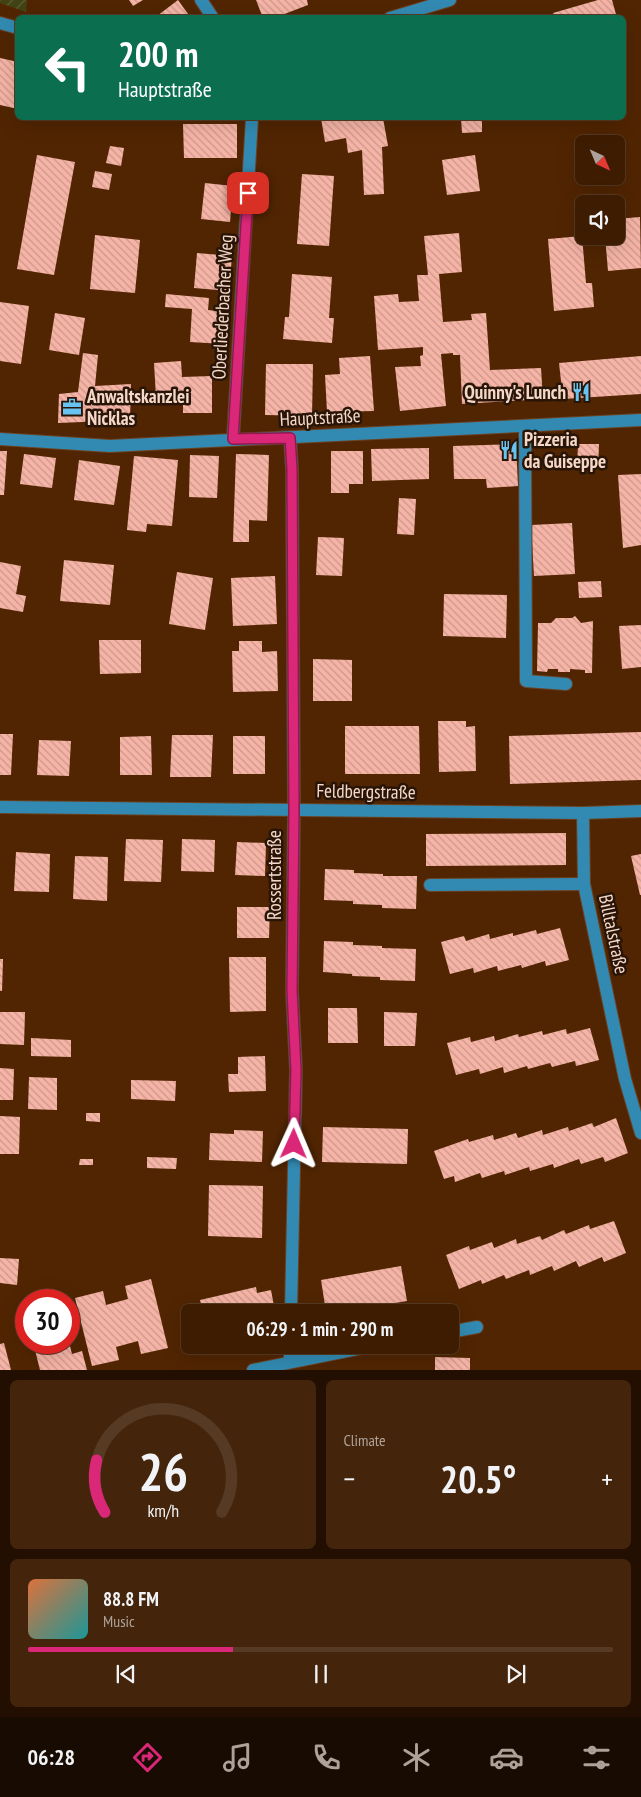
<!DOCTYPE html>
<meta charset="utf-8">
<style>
:root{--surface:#3d1c02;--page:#44250c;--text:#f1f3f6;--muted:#ada199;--line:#563a24;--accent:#db2777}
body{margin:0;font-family:"PT Sans Narrow",sans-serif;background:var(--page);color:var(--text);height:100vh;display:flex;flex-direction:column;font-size:19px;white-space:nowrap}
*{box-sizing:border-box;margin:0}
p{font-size:16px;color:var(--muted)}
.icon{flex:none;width:28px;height:28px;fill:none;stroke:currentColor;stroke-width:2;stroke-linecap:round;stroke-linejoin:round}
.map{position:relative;height:1370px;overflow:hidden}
.side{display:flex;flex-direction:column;gap:10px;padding:10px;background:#220f01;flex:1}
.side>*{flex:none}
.guide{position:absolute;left:15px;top:15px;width:611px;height:105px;border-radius:8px;box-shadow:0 5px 20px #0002,0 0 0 1px var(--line);background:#0b6e4f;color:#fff;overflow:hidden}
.needle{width:32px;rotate:136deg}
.fabs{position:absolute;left:575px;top:135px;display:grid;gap:10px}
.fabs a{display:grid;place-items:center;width:50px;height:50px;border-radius:8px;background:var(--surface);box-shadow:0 5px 20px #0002,0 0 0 1px var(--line);font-size:25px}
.speed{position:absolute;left:15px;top:1289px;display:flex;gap:10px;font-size:25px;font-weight:700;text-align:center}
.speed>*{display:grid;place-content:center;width:65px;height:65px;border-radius:50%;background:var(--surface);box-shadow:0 5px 20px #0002,0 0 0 1px var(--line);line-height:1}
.speed .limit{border:8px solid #d22;background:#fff;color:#111}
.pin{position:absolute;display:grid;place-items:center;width:42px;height:42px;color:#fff;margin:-21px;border-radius:10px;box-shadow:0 2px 8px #0006}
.me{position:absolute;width:55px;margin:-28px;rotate:1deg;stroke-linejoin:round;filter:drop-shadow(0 0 4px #0008)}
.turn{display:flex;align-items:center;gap:18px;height:105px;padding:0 20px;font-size:22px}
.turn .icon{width:65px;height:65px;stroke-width:2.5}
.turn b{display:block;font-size:35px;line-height:42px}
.big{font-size:38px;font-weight:700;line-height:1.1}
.side .tile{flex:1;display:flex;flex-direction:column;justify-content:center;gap:8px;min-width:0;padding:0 18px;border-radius:8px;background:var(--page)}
.side .dial{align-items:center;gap:0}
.dial svg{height:130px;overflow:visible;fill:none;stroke:var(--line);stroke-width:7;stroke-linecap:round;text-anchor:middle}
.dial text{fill:var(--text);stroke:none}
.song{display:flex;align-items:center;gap:15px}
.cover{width:60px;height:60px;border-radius:8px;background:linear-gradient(135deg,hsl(20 70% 55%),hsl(180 70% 35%))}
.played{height:5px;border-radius:2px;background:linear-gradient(90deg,var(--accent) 35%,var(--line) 35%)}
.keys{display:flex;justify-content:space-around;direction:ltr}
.heat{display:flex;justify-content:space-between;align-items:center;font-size:28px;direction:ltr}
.side .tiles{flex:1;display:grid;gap:10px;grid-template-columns:1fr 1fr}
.tile:last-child{grid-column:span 2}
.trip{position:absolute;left:181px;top:1304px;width:278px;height:50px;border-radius:8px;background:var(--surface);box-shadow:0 5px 20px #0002,0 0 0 1px var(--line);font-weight:700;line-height:50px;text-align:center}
.tabs{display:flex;height:80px;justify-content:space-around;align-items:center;background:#180b01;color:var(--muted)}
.tabs .icon{width:35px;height:35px}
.tabs .selected{color:var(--accent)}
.tabs b{font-size:22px;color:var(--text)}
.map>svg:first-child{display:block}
.garden{fill:url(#garden-furrows)}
.building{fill:url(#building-back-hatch)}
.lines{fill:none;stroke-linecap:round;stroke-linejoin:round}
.minor-casing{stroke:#6b4222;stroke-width:14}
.minor{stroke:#328ab2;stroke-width:12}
.route-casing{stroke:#8e194d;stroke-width:12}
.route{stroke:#db2777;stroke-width:9}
.labels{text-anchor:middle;stroke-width:5;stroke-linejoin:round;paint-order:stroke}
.street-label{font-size:19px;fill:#f5d8c7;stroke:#291508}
.poi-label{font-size:19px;font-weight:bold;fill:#f5d8c7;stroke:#291508;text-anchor:start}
</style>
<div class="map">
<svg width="641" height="1370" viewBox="0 0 641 1370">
<defs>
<pattern id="garden-furrows" width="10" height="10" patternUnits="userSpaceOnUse" patternTransform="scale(1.25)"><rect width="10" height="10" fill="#414315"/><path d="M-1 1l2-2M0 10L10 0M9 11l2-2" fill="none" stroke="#5d5d36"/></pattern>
<pattern id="building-back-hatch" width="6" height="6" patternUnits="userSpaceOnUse" patternTransform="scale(1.25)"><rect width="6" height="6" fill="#f6b4a6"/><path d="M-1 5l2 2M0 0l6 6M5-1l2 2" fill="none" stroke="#cb978c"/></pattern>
</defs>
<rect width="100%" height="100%" fill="#512502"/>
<polygon class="garden" points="0,0 27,0 26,12 0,3"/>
<g class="building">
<polygon points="129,0 143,0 133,6"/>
<polygon points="178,0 191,18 159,18 157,16"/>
<polygon points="256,0 307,0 308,5 274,18 263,18"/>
<polygon points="598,0 612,0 617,18 554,18 553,13"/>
<polygon points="0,58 18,62 18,109 0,105"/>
<polygon points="321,118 383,118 388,146 382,147 384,194 364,195 362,150 348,153 346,138 325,142"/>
<polygon points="461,118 482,118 482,132 462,133"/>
<polygon points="183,124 237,124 237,158 184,158"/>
<polygon points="110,146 124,148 121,166 106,163"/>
<polygon points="37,155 75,162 54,275 17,269"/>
<polygon points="475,155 480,191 447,195 442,160"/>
<polygon points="95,171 112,174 109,190 92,187"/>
<polygon points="302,174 334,176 329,246 297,244"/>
<polygon points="205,183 233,186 230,222 201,219"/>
<polygon points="640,217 641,268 608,271 605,236 616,236 616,219"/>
<polygon points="459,233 462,272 439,274 443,322 472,320 471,314 486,313 490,370 541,368 543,399 462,404 460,355 453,355 453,353 441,354 446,406 400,411 395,367 421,366 420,356 423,355 423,347 378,350 374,296 398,294 399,302 419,301 417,275 428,275 424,236"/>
<polygon points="95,235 140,240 135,293 90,289"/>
<polygon points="582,236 586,283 592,283 594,307 554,311 548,239"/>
<polygon points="197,253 232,256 229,291 194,288"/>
<polygon points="292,274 332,277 329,318 334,318 332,343 283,339 285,317 289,317"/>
<polygon points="166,294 209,298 208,310 225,312 224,344 190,342 192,309 165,307"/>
<polygon points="0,302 29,306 21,364 0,361"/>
<polygon points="55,313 85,318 79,355 49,350"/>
<polygon points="83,353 98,355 95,386 131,384 130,420 58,423 59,394 78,392"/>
<polygon points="370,356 374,411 327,412 325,375 340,374 339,358"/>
<polygon points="641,356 641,394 563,399 559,363"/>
<polygon points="181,361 182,377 212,376 212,413 183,413 183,396 156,397 154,363"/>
<polygon points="266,364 313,364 312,416 265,415"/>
<polygon points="516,444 518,486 487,488 486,479 454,479 453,446"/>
<polygon points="578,444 599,444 598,469 577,470"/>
<polygon points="429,448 429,479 372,481 371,449"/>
<polygon points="0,451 7,451 4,495 0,495"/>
<polygon points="331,451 363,451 363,484 349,484 349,493 331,493"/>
<polygon points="24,454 56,458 52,488 20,484"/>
<polygon points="236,454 269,455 267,521 249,520 249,542 233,542"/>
<polygon points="190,455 219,456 217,498 189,497"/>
<polygon points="134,456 178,460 172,526 147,524 146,532 127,530"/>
<polygon points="79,460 120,466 114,505 74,500"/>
<polygon points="641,474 641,545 623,548 618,475"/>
<polygon points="399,498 416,499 414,535 397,534"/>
<polygon points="572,523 575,574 534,576 531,525"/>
<polygon points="318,537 344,538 342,576 316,575"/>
<polygon points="64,560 114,565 110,605 60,601"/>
<polygon points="0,562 21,566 16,594 26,596 23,612 0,608"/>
<polygon points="177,572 213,578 205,630 169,624"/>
<polygon points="275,576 277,624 233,626 231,578"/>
<polygon points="601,581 602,597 579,598 578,582"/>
<polygon points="444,594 507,595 506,638 443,636"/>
<polygon points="575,616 581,623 593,621 592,673 585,673 585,670 570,669 570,672 558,672 558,669 548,669 547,672 537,671 538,623 551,623 556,618 572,618"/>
<polygon points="641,625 641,667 622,669 619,626"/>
<polygon points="99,640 141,640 141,673 100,674"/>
<polygon points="239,641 262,641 262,652 277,651 278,691 233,692 232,651 239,651"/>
<polygon points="313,659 352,660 352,701 313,701"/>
<polygon points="438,721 466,721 466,727 475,726 476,771 439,772"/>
<polygon points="345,726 419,726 420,774 345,774"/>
<polygon points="641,732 641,780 510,784 509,736"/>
<polygon points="0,734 13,734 11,775 0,775"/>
<polygon points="172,735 213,735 211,777 170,777"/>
<polygon points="151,736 152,775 120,775 120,737"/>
<rect x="233" y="736" width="32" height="38"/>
<polygon points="39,740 71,741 69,776 37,775"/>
<polygon points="566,833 566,865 426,866 426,834"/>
<polygon points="126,839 163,840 161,882 124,881"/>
<polygon points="182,839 215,840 214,872 181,871"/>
<polygon points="237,842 266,843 265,876 235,875"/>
<polygon points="16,852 50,854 49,892 14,891"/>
<polygon points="641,854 641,895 640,895 631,856"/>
<polygon points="75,856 108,857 107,901 73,899"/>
<polygon points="325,869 354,870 354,873 383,874 383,876 417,876 416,909 382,908 382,905 353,904 353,901 324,900"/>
<polygon points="237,907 270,907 269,938 237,938"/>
<polygon points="560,928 569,960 546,966 545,961 522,968 521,965 498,971 497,966 474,973 473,968 450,974 441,942 464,936 466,941 489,934 490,939 513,933 513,936 536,930 537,934"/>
<polygon points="324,941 353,942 353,945 382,946 382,948 416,949 415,981 380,980 380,977 352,976 352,974 323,972"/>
<polygon points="229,957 266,957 266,1011 230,1012"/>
<polygon points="0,959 3,959 2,991 0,991"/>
<polygon points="328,1008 357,1008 358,1043 328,1043"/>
<polygon points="0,1012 25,1012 24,1045 0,1044"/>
<polygon points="384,1012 417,1013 415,1046 384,1046"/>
<polygon points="590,1028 599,1060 576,1066 575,1061 552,1067 550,1063 528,1069 527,1066 504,1073 503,1067 480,1074 479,1069 456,1075 447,1043 470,1037 471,1042 494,1036 495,1041 518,1034 519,1037 542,1031 543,1035 566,1029 567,1034"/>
<polygon points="31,1038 71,1040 71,1057 31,1056"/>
<polygon points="265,1056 266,1091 229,1092 228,1074 238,1074 238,1057"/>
<polygon points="0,1068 14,1069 13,1100 0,1100"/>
<polygon points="29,1077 57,1078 57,1110 28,1109"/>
<polygon points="131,1080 176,1081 175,1101 131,1099"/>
<polygon points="86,1113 100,1113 100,1122 86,1121"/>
<polygon points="0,1116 20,1117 19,1154 0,1154"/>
<polygon points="616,1118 628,1153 605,1162 603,1157 581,1164 579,1159 554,1168 553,1164 530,1171 529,1167 505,1175 504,1171 482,1178 480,1173 455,1182 454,1176 444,1179 434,1151 468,1139 469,1142 493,1135 494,1140 516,1133 518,1138 542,1130 543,1135 568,1127 569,1131 592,1123 594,1127"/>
<polygon points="323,1127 408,1129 407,1164 322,1162"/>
<polygon points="234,1130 263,1131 262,1162 209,1160 210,1133 234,1134"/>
<polygon points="147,1157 177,1158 176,1169 147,1168"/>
<polygon points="80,1159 93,1159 93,1165 79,1165"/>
<polygon points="209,1185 263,1186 262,1238 208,1236"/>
<polygon points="614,1221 626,1253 604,1262 602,1257 579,1267 576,1261 554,1271 552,1266 530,1275 529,1270 506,1279 504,1275 482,1284 481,1280 459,1289 446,1255 469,1246 470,1250 492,1242 494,1248 516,1239 517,1244 540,1236 542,1240 564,1230 566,1234 589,1225 590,1229"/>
<polygon points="0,1258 19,1259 17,1285 0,1283"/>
<polygon points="401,1266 407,1301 341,1312 326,1312 321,1280"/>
<polygon points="151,1279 168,1348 141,1354 138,1341 116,1347 119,1360 92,1366 75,1298 103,1291 106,1305 128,1299 125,1286"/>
<polygon points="256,1287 257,1293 271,1290 274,1306 268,1307 269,1312 203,1312 200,1300"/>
<polygon points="33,1342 69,1342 72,1354 82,1351 87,1370 40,1370"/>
<polygon points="4,1343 11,1370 0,1370 0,1344"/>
<polygon points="435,1357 470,1358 470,1370 435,1370"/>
</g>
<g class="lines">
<g class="minor-casing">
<g id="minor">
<polyline points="201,0 213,18"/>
<polyline points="390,18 450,0"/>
<polyline points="0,23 18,28"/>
<polyline points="525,426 526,681 566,684"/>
<polyline points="290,438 292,469 294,809 292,991 296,1070 291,1312"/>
<polyline points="0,439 110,446 641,420"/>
<polyline points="233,439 252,118"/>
<polyline points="0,807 583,813 641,811"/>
<polyline points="583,813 584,884 625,1079 641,1133"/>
<polyline points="430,885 584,884"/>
<polyline points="450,1332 477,1327"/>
<polyline points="290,1361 290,1345"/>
<polyline points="253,1370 377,1345"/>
</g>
</g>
<use href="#minor" class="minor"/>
</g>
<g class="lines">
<g class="route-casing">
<polyline id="route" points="248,193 233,439 290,438 292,469 294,809 292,991 296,1070 294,1144"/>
</g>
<use href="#route" class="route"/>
</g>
<defs>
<g id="restaurant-bare" transform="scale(1.5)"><path d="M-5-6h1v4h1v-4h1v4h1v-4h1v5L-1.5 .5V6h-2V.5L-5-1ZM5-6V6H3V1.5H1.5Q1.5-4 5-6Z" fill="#69c3f1" stroke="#291508" stroke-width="2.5" paint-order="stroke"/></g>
<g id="office-bare" transform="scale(1.5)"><path d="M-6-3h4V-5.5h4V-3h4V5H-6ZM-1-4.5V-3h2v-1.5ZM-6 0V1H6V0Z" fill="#69c3f1" stroke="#291508" stroke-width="2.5" paint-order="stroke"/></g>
</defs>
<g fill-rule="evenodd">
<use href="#restaurant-bare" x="581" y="392"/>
<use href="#office-bare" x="72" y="407"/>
<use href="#restaurant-bare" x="509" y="450"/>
</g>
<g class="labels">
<g class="street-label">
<text transform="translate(222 307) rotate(-87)" y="7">Oberliederbacher Weg</text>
<text transform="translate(320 417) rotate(-3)" y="7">Hauptstraße</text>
<text transform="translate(366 791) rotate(1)" y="7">Feldbergstraße</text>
<text transform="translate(274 875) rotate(-90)" y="7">Rossertstraße</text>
<text transform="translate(614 934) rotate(78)" y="7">Billtalstraße</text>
</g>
<g class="poi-label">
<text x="566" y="399" text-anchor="end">Quinny's Lunch</text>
<text x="87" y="403">Anwaltskanzlei<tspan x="87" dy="22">Nicklas</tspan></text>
<text x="524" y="446">Pizzeria<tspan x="524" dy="22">da Guiseppe</tspan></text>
</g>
</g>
</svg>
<div class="fabs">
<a><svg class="needle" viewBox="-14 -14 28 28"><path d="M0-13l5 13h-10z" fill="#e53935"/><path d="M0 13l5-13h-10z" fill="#ada199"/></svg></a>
<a><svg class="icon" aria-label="sound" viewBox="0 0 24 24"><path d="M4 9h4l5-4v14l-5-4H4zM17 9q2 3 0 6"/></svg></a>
</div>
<div class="speed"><div class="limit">30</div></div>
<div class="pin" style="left:248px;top:193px;background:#d93025"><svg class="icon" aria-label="arrive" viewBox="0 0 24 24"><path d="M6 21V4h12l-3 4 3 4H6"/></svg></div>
<svg class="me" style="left:294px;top:1144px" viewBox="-20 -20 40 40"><path d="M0-17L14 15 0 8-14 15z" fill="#db2777" stroke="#fff" stroke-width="4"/></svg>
<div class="trip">06:29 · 1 min · 290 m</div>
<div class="guide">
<div class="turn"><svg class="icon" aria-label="left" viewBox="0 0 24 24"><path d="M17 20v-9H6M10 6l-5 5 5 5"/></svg><div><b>200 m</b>Hauptstraße</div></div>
</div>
</div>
<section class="side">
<div class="tiles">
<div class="tile dial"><svg viewBox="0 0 100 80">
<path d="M14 69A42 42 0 1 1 86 69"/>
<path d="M14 69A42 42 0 0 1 9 37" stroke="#db2777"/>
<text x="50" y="56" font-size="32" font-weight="700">26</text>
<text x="50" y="72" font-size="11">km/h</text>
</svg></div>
<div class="tile"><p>Climate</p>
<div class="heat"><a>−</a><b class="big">20.5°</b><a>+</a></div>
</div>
<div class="tile">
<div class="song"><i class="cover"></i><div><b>88.8 FM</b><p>Music</p></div></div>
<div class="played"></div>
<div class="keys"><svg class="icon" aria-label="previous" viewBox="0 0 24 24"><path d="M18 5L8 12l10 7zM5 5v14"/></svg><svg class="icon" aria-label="pause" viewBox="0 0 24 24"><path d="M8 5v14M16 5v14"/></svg><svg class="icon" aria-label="next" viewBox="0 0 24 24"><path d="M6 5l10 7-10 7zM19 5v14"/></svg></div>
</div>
</div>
</section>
<nav class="tabs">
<b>06:28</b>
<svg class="icon selected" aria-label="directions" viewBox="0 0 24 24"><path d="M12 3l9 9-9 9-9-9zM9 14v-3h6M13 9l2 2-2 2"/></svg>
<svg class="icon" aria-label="music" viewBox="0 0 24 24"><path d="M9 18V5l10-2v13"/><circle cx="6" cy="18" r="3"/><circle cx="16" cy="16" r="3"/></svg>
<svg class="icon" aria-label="phone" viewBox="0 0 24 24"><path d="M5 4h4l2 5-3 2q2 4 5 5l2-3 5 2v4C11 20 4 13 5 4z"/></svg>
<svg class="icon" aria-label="climate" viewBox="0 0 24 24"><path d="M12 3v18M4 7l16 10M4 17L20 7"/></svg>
<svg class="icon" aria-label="car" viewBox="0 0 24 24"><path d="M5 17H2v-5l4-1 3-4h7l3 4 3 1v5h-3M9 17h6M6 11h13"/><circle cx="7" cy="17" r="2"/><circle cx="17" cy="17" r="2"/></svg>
<svg class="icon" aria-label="filters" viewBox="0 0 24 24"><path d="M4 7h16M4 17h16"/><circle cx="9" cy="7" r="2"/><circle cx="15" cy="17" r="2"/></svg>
</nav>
